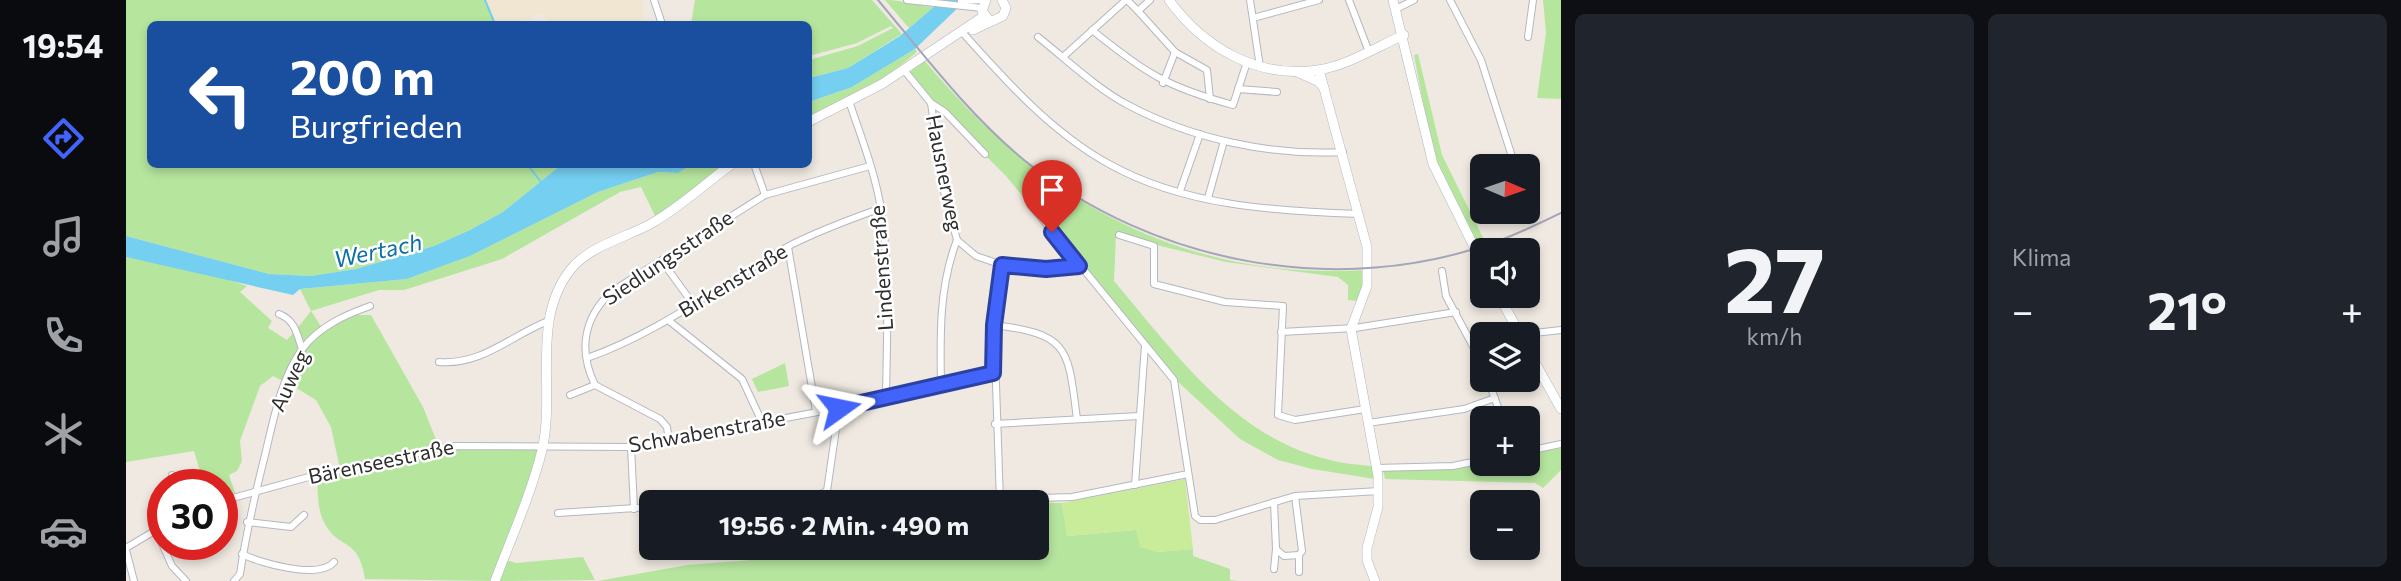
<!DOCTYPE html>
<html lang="de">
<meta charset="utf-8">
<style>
:root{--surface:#171b24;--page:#20242c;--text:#f1f3f6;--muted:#9ea1a6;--accent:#4264fb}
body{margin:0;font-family:Commissioner,sans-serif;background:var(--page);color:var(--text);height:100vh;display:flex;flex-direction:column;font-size:26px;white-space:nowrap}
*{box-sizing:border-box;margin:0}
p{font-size:23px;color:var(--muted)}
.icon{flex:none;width:38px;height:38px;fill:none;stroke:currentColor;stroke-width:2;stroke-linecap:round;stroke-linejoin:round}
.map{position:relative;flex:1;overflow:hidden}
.panel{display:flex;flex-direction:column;gap:14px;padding:14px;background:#0d0f14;width:840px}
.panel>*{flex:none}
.guide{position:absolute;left:21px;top:21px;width:665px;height:147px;border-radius:10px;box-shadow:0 4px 10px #0003;background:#1a4fa0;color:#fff;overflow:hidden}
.needle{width:46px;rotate:92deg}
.fabs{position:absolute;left:1344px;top:154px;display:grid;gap:14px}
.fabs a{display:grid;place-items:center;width:70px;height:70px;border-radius:10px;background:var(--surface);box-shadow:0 4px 10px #0003;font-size:35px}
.speed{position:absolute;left:21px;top:469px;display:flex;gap:14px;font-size:35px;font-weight:700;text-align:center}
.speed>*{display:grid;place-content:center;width:91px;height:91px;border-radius:50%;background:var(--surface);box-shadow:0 4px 10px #0003;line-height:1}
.speed .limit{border:10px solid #d22;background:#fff;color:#111}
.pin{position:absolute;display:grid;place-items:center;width:60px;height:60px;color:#fff;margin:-72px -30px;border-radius:50% 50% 50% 0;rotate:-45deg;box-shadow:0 0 7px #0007}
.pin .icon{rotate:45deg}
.me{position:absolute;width:77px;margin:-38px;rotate:78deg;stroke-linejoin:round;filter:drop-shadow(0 0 5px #0008)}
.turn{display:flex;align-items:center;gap:24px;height:147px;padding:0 28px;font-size:32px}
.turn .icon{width:91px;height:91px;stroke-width:2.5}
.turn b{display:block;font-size:49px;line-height:60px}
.big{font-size:52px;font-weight:700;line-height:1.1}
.panel .tile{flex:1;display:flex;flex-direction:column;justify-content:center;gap:10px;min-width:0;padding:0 24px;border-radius:10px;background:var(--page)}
.panel .dial{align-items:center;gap:0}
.dial b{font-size:91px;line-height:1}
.heat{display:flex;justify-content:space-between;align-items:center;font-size:38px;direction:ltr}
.panel .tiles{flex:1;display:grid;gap:14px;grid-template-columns:repeat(2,1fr)}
.trip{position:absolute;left:513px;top:490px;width:410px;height:70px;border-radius:10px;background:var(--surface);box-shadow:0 4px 10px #0003;font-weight:700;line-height:70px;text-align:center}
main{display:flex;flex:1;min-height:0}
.tabs{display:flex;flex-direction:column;width:126px;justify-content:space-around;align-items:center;background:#090b0e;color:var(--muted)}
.tabs .icon{width:49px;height:49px}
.tabs .current{color:var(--accent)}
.tabs b{font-size:32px;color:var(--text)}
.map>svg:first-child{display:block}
.education{fill:#f0e6d1}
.green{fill:#b6e59e}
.pitch{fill:#c9ec9a}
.water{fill:#75cff0}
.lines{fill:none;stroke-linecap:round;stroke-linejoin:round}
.stream{stroke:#75cff0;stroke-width:2}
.street-casing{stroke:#b4b7c1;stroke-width:8}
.secondary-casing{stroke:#b4b7c1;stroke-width:10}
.street{stroke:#fff;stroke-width:6}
.secondary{stroke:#fff;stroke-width:9}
.rail{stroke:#a3a6b8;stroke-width:2}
.route-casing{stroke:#2b41a3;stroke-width:18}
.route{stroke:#4264fb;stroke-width:12}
.labels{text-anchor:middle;stroke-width:5;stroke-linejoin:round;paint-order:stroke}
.street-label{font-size:21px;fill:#2e2e2e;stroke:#fff}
.water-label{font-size:23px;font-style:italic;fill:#0d6fa3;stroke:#fff}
</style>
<main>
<nav class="tabs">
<b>19:54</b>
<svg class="icon current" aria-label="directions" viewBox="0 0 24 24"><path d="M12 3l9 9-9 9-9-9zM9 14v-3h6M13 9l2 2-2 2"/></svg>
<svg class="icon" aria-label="music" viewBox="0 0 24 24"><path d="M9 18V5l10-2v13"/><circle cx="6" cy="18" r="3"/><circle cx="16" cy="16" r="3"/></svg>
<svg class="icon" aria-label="phone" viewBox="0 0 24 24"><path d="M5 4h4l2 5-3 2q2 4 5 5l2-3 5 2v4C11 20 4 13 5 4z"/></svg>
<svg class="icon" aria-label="climate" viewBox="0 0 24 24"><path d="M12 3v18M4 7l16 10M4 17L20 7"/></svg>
<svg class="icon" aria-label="car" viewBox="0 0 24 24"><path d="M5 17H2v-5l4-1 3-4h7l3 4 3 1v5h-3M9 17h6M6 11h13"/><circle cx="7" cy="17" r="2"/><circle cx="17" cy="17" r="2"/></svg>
</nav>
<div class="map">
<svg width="1435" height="581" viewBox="0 0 1435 581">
<rect width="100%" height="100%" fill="#efe9e1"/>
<polygon class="education" points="360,0 516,0 518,24 425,24 415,13 402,20 369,23"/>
<g class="green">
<polygon points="0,0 360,0 368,23 24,24 24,164 435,165 377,212 344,230 308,246 230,269 185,276 143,274 0,236"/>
<polygon points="569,0 746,0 776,34 722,68 683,78 683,60 732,46 767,28 765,26 731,43 683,56 682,24 565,24"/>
<path d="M759,0C778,0 790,6 808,7L783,28Z"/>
<polygon points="1417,0 1435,0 1435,99 1411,98 1420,33"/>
<polygon points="789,49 791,52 754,82 683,120 683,102 726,87"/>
<polygon points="1292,54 1316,155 1363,250 1356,250 1356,253 1313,169 1304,140 1288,55"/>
<path d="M798,60C914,200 1054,281 1241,270L1232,301L1222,300V285L1212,277L1100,262L990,235L988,281C1060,366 1125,461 1247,466L1249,479L1186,469L1152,460L1114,439L1050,380L880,176L806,102L783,73Z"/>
<polygon points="565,165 602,165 530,218 515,187 494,192 376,259 278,290 253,290 185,311 196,328 177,347 170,330 185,311 174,289 281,279 344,256 472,192 532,172 552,173"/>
<polygon points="0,257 91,276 121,286 114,292 146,321 142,328 161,340 169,331 175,348 159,382 147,376 134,386 114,441 116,461 111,471 103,475 109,493 96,498 96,485 78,485 68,451 0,462"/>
<path d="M222,315H245L297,407L313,447L214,469L205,427L190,400L162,383C174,350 192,333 222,315Z"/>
<polygon points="659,363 663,386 632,392 626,379"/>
<path d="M324,448L414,449L366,581L239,579C233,537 213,550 199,524C191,511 192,491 191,476Z"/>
<polygon points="1435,448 1435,470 1417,488 1409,483 1259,479 1257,469 1327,468 1356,462 1402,464 1402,454"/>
<polygon points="910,503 936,503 941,536 1010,530 1031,552 1067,549 1067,556 1104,569 1104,580 1112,581 472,581 561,565 651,558 706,548 910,548"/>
<polygon points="457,557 469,580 373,581 380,560 390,563"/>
</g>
<polygon class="pitch" points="1059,479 1067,549 1031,552 1014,547 1010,530 941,536 936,503"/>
<g class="water">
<polygon points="816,0 840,0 789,49 726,87 683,102 683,78 722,68 774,36"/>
<polygon points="435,165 565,165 552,173 532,172 472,192 344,256 281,279 174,289 167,295 0,257 0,236 143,274 185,276 230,269 308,246 344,230 377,212"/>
</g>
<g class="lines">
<g class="stream">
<polyline points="359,0 369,24"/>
<polyline points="401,164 415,182"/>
</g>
<g class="street-casing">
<g id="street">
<polyline points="528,0 536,24"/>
<polyline points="781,0 856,8"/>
<polyline points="1001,0 1012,11 1024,0"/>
<polyline points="1124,0 1134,67"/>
<polyline points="1223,0 1243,52"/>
<polyline points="1324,0 1355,60 1389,166"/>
<polyline points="835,1 858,0"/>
<polyline points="1270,9 1288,0"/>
<polyline points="1012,11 1049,52 1081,70 1084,99"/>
<polyline points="1127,18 1193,0"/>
<path d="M966,30C1019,73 1041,87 1107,105L1121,62"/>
<path d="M836,32C879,80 925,132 983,164C1058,206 1149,211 1233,214"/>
<path d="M912,37C941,60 970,88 1002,105C1066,139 1145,156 1217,152"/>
<polyline points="1402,37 1407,0"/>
<polyline points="938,56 1000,0"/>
<polyline points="778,70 805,103 817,188 831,240 850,256 876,265 921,269 953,266"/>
<polyline points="1037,83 1049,52"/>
<polyline points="1112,89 1151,92"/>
<path d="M723,101C735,137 749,172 755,209C764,271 761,335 760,397"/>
<polyline points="805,103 819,112 859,154"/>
<polyline points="628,164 639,195"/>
<polyline points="1054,191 1074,134"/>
<polyline points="1082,198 1098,141"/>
<polyline points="1348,199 1356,196"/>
<polyline points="909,210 1048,380 1069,516 1074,520 1089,520 1169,496 1253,491"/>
<polyline points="993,235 1028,246 1028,284 1099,302 1157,306 1152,415 1169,420 1239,409"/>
<polyline points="662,247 690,411"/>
<polyline points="536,261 567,304"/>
<polyline points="1316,271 1320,296 1356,363"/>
<path d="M153,314C169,320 171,334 176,349"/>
<polyline points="542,320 616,379 636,422"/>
<path d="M868,325C944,334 942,349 951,419"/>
<polyline points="1155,332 1229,328 1330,312"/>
<polyline points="1400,334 1435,330"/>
<path d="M461,358C533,333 595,284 661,247C691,231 723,220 755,208"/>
<path d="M313,362C357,365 384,336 422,321"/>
<polyline points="1362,380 1376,418"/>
<path d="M815,385C814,336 813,286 831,240"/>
<polyline points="444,395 469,385"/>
<polyline points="1242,423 1338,409 1369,398"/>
<polyline points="869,424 1013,416"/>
<path d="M543,441L541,427L534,419L469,385C452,350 458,318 485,292L639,195L744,166"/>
<polyline points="505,447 508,509"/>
<polyline points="1402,451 1435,444"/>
<polyline points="1250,468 1327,466 1356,460"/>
<polyline points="46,475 49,485"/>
<polyline points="1009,485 1019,345"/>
<polyline points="874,494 881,499 946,497 1062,474"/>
<polyline points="96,501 190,475 324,446 505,447 713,408 868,373"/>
<polyline points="594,502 686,498 701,491 713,408"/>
<polyline points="874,502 868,325 876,265"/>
<polyline points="1148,502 1150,549 1158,556 1173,555 1176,551 1169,496"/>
<polyline points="432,513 525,507"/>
<polyline points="121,522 165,527 178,515"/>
<polyline points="30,530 46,566 60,581"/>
<polyline points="0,548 37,526"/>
<polyline points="0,550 8,581"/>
<path d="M116,554C134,563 193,580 208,562"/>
<polyline points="1173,555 1173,572"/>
<polyline points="1148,569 1150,549"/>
<path d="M108,581L114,574C120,533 128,499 138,459C147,423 154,379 177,348C194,326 219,315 244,306"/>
</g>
</g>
<g class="secondary-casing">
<g id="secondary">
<polyline points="860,0 856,11 862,19"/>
<path d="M1043,0C1078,48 1132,79 1192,70C1223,65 1250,47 1278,35"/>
<polyline points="1267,0 1307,164 1356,263"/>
<polyline points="847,30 877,16 880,8 876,0"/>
<polyline points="1193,70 1241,247 1241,286 1225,329 1252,476 1252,507 1241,548 1241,560 1249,581"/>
<polyline points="1171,72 1193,82 1198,88"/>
<polyline points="682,122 756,84 858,16"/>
<polyline points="1373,296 1394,334"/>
<polyline points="1402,350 1435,409"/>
<path d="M369,581C385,538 405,495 416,450C430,391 404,320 445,269C464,245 503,237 528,222C555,206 580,183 606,164"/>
</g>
</g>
<use href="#street" class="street"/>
<use href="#secondary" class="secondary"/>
<path class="rail" d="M752,0C798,55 842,114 898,160C1029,265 1214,299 1372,241C1394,233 1414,223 1435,213"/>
</g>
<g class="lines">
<g class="route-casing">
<polyline id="route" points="713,408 867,373 868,325 876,265 920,269 953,266 926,232"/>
</g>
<use href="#route" class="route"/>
</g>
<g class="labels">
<g class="street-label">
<text transform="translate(818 173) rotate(79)" y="7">Hausnerweg</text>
<text transform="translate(542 258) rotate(-34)" y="7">Siedlungsstraße</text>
<text transform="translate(756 268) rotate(-94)" y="7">Lindenstraße</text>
<text transform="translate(607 281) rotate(-31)" y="7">Birkenstraße</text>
<text transform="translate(164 381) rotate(-65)" y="7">Auweg</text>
<text transform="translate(581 432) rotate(-10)" y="7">Schwabenstraße</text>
<text transform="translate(255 462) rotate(-12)" y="7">Bärenseestraße</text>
</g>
<g class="water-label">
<text transform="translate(252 251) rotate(-12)" y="8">Wertach</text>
</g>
</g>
</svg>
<div class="fabs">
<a><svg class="needle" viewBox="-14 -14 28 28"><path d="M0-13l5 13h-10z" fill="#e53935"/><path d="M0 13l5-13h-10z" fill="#9ea1a6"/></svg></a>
<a><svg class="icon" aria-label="sound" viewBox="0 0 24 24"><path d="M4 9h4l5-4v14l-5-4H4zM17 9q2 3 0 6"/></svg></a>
<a><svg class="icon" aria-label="layers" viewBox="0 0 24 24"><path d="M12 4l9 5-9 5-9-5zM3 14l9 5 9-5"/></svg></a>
<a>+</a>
<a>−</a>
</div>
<div class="speed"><div class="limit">30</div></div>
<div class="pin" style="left:926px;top:232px;background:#d93025"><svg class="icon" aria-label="arrive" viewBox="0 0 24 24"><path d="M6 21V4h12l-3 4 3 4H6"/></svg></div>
<svg class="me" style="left:713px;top:408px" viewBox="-20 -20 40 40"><path d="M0-17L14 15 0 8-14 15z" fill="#4264fb" stroke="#fff" stroke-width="4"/></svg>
<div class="trip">19:56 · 2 Min. · 490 m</div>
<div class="guide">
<div class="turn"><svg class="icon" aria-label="left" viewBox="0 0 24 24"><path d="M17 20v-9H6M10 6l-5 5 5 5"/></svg><div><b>200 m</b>Burgfrieden</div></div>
</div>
</div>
<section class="panel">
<div class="tiles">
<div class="tile dial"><b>27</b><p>km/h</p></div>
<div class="tile"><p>Klima</p>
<div class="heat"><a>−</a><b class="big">21°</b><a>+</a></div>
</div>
</div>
</section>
</main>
